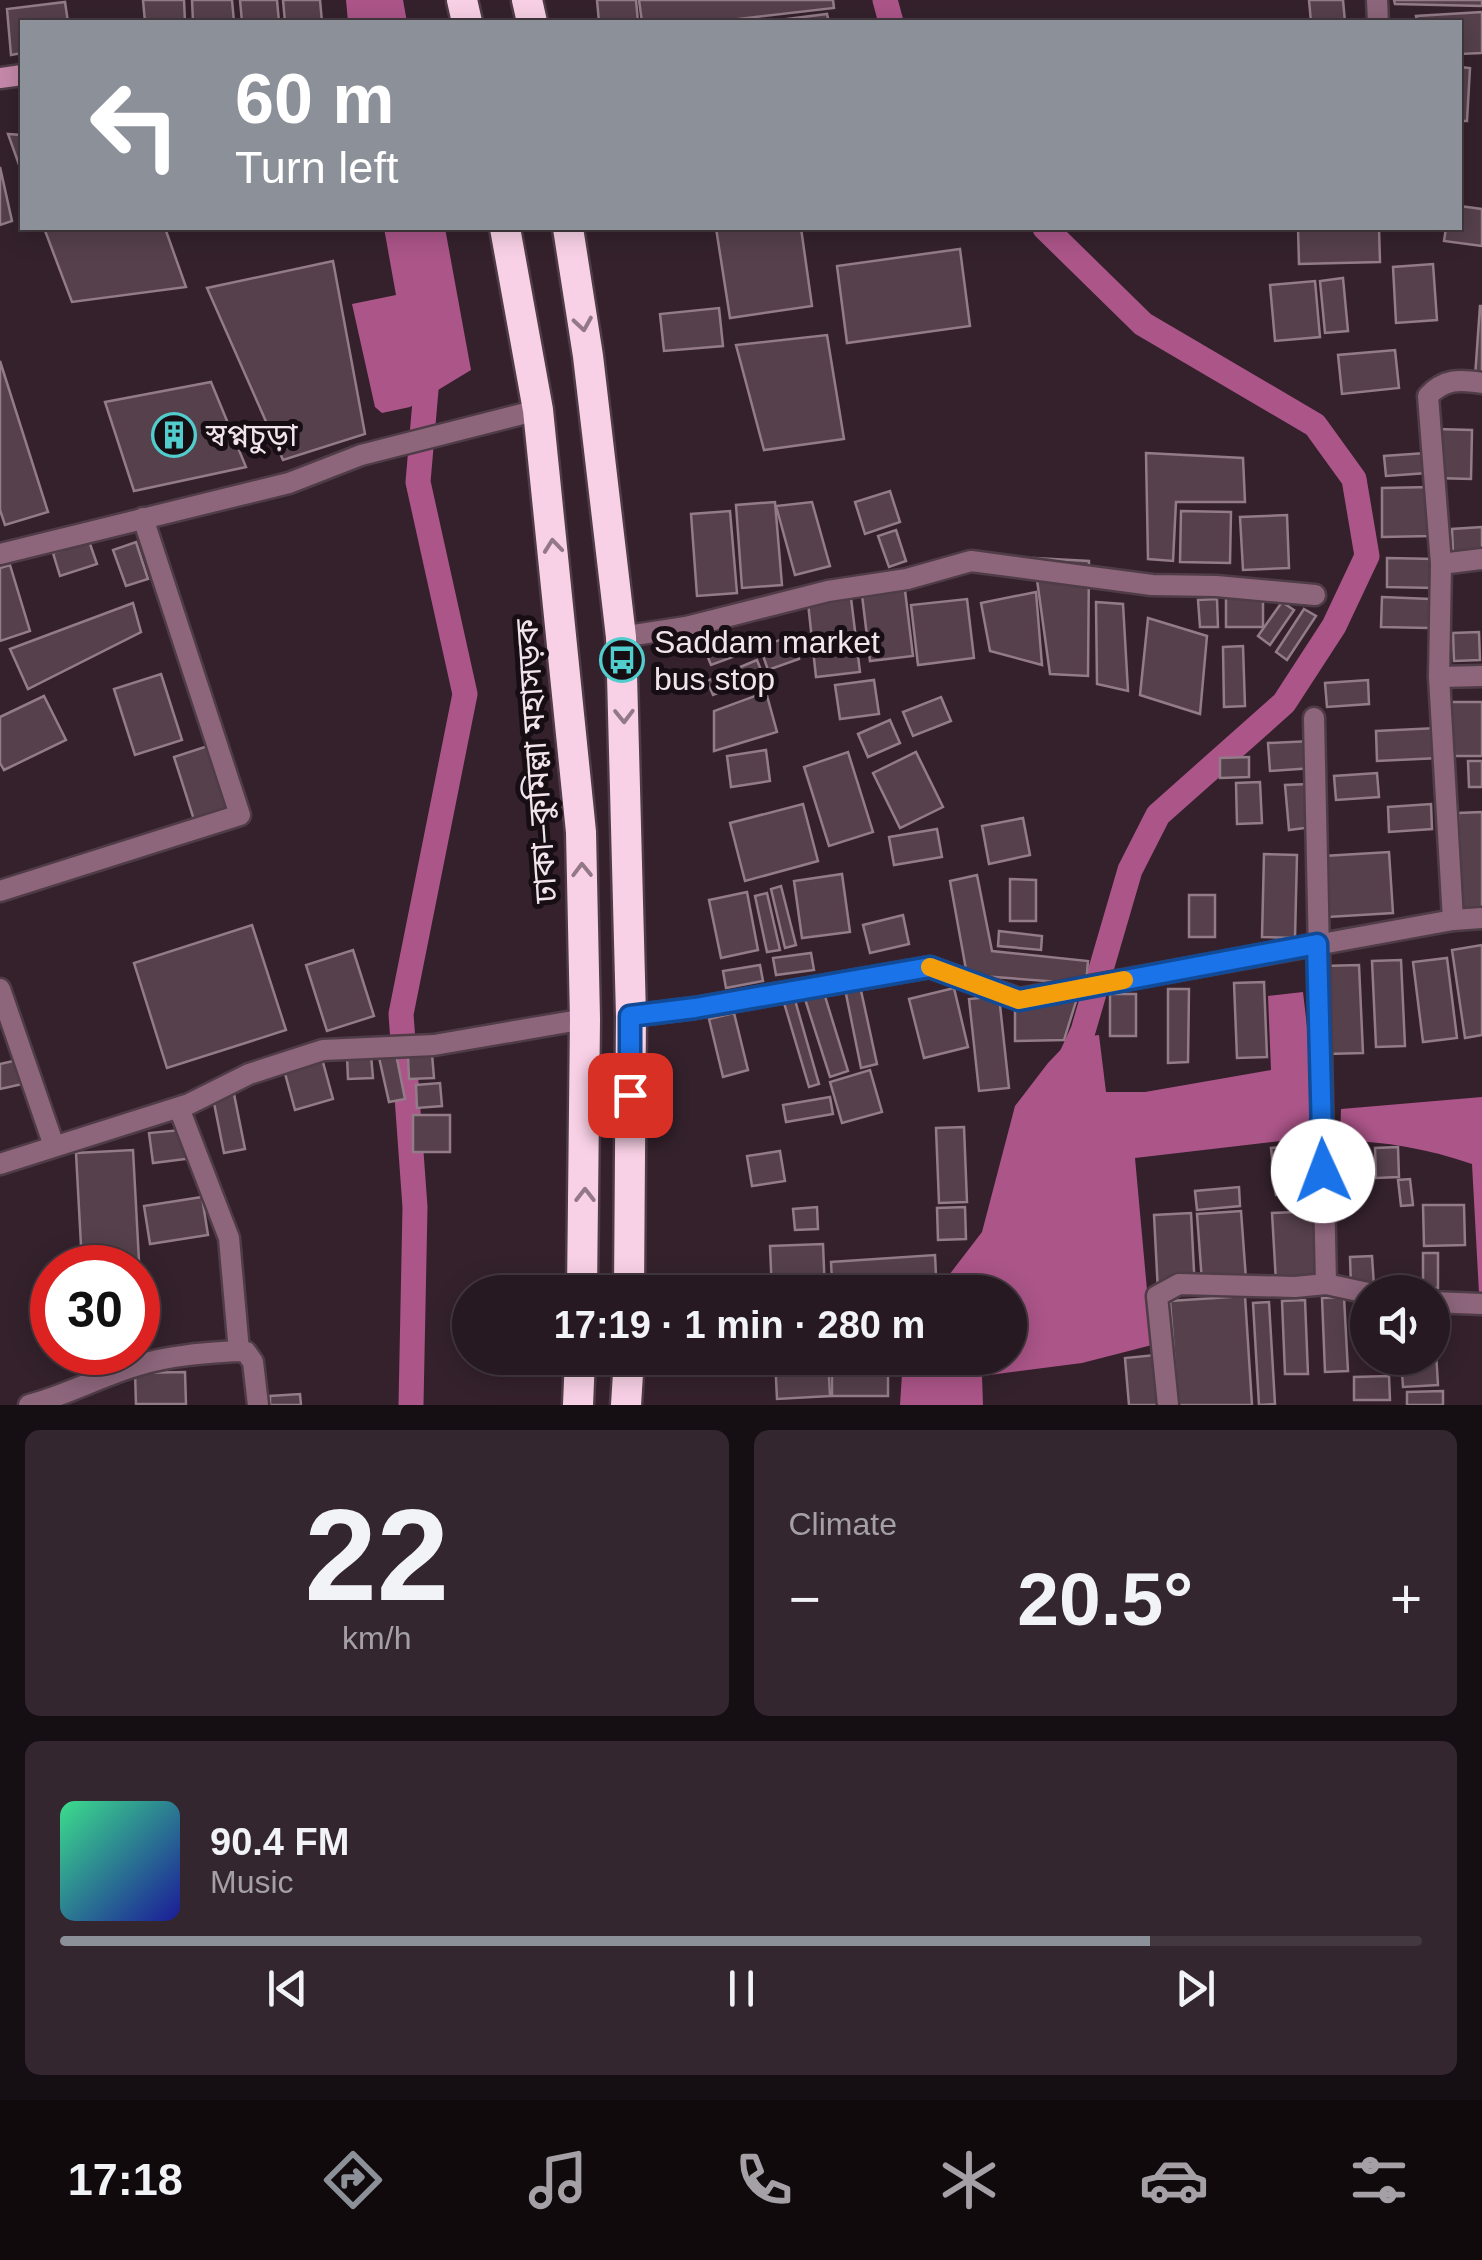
<!DOCTYPE html>
<meta charset="utf-8">
<style>
:root{--surface:#271921;--page:#33262e;--text:#f1f3f6;--muted:#a4a0a5;--line:#43383f;--accent:#8c9099}
body{margin:0;font-family:Helvetica,"Noto Sans Bengali",sans-serif;background:var(--page);color:var(--text);height:100vh;display:flex;flex-direction:column;font-size:38px;white-space:nowrap}
*{box-sizing:border-box;margin:0}
p{font-size:32px;color:var(--muted)}
.icon{flex:none;width:55px;height:55px;fill:none;stroke:currentColor;stroke-width:2;stroke-linecap:round;stroke-linejoin:round}
.map{position:relative;height:1405px;overflow:hidden}
.sheet{display:flex;flex-direction:column;gap:25px;padding:25px;background:#150e12;flex:1}
.sheet>*{flex:none}
.top-card{position:absolute;left:20px;top:20px;width:1442px;height:210px;border-radius:0px;box-shadow:0 5px 25px #0003,0 0 0 2px var(--line);background:#8c9099;color:#fff;overflow:hidden}
.tools{position:absolute;left:1350px;top:1275px;display:grid;gap:20px}
.tools a{display:grid;place-items:center;width:100px;height:100px;border-radius:50%;background:var(--surface);box-shadow:0 5px 25px #0003,0 0 0 2px var(--line);font-size:50px}
.speed{position:absolute;left:30px;top:1245px;display:flex;gap:20px;font-size:50px;font-weight:700;text-align:center}
.speed>*{display:grid;place-content:center;width:130px;height:130px;border-radius:50%;background:var(--surface);box-shadow:0 5px 25px #0003,0 0 0 2px var(--line);line-height:1}
.speed .limit{border:15px solid #d22;background:#fff;color:#111}
.pin{position:absolute;display:grid;place-items:center;width:85px;height:85px;color:#fff;margin:-42px;border-radius:20px;box-shadow:0 5px 15px #0006}
.me{position:absolute;width:110px;margin:-55px;rotate:358deg;stroke-linejoin:round;filter:drop-shadow(0 0 8px #0008)}
.turn{display:flex;align-items:center;gap:35px;height:210px;padding:0 50px;font-size:45px}
.turn .icon{width:130px;height:130px;stroke-width:2.5}
.turn b{display:block;font-size:70px;line-height:85px}
.big{font-size:75px;font-weight:800;line-height:1.1}
.sheet .card{flex:1;display:flex;flex-direction:column;justify-content:center;gap:15px;min-width:0;padding:0 35px;border-radius:15px;background:var(--page)}
.sheet .dial{align-items:center;gap:0}
.dial b{font-size:130px;line-height:1}
.song{display:flex;align-items:center;gap:30px}
.cover{width:120px;height:120px;border-radius:15px;background:linear-gradient(135deg,hsl(150 70% 55%),hsl(240 70% 35%))}
.played{height:10px;border-radius:5px;background:linear-gradient(90deg,var(--accent) 80%,var(--line) 80%)}
.keys{display:flex;justify-content:space-around;direction:ltr}
.heat{display:flex;justify-content:space-between;align-items:center;font-size:55px;direction:ltr}
.sheet .tiles{flex:1;display:grid;gap:25px;grid-template-columns:1fr 1fr}
.card:last-child{grid-column:span 2}
.trip{position:absolute;left:452px;top:1275px;width:575px;height:100px;border-radius:50px;background:var(--surface);box-shadow:0 5px 25px #0003,0 0 0 2px var(--line);font-weight:800;line-height:100px;text-align:center}
.dock{display:flex;height:160px;justify-content:space-around;align-items:center;background:#100a0d;color:var(--muted)}
.dock .icon{width:70px;height:70px}
.dock .selected{color:var(--accent)}
.dock b{font-size:45px;color:var(--text)}
.map>svg:first-child{display:block}
.water{fill:#ac5589}
.lines{fill:none;stroke-linecap:round;stroke-linejoin:round}
.canal{stroke:#ac5589;stroke-width:25}
.building{fill:#55404b;stroke:#937c88;stroke-width:2.5}
.street-casing{stroke:#4f3c47;stroke-width:25}
.secondary-casing{stroke:#4f3c47;stroke-width:25}
.highway-casing{stroke:#4f3c47;stroke-width:35}
.street{stroke:#8d667c;stroke-width:20}
.secondary{stroke:#c789ab;stroke-width:20}
.highway{stroke:#f9d1e6;stroke-width:30}
.oneway{stroke:#937987}
.route-casing{stroke:#114b97;stroke-width:25}
.route{stroke:#1a73e8;stroke-width:18}
.slow{stroke:#f59e0b;stroke-width:18}
.labels{text-anchor:middle;stroke-width:10;stroke-linejoin:round;paint-order:stroke}
.poi-label{font-size:32px;fill:#f2e4eb;stroke:#170e13;text-anchor:start}
.street-label{font-size:32px;fill:#f2e4eb;stroke:#170e13}
</style>
<div class="map">
<svg width="1482" height="1405" viewBox="0 0 1482 1405">
<rect width="100%" height="100%" fill="#34212c"/>
<g class="water">
<polygon points="346,0 403,0 407,22 348,22"/>
<polygon points="384,228 445,228 471,370 410,407 382,413 375,407 352,304 396,295"/>
<polygon points="1303,992 1314,1087 1306,1138 1135,1158 1152,1345 1082,1363 982,1376 983,1405 900,1405 903,1358 1010,1358 1010,1292 936,1292 982,1232 1015,1106 1048,1063 1072,1038 1099,1035 1106,1092 1145,1092 1271,1070 1268,996"/>
<path d="M1482,1097V1293H1479L1472,1164C1428,1149 1386,1141 1340,1141L1341,1109Z"/>
</g>
<g class="lines">
<g class="canal">
<polyline points="885,0 891,22"/>
<polyline points="1045,228 1143,324 1315,425 1354,479 1367,556 1334,626 1284,703 1158,815 1130,870 1083,1031 1066,1068"/>
<polyline points="411,1405 415,1207 401,1014 465,694 418,482 428,367"/>
</g>
</g>
<g class="building">
<polygon points="143,0 184,0 185,22 145,22"/>
<polygon points="192,0 232,0 234,22 193,22"/>
<polygon points="240,0 277,0 279,22 242,22"/>
<polygon points="283,0 320,0 322,22 285,22"/>
<polygon points="597,0 636,0 638,22 599,22"/>
<polygon points="639,0 833,0 834,8 713,22 642,22"/>
<polygon points="1309,0 1343,0 1345,22 1311,22"/>
<polygon points="1394,0 1482,0 1482,6 1395,4"/>
<polygon points="65,2 68,22 22,22 22,53 11,55 7,9"/>
<polygon points="1482,12 1482,53 1460,54 1460,22 1417,22 1416,16"/>
<polygon points="827,14 829,22 763,22"/>
<polygon points="1460,67 1470,68 1467,121 1460,121"/>
<polygon points="8,134 22,135 22,173"/>
<polygon points="0,167 12,221 0,225"/>
<polygon points="1460,206 1482,209 1482,246 1444,241 1446,228 1460,228"/>
<polygon points="44,228 165,228 186,287 72,302"/>
<polygon points="716,228 801,228 812,306 730,318"/>
<polygon points="1298,228 1379,228 1380,262 1299,264"/>
<polygon points="960,249 970,326 847,343 837,266"/>
<polygon points="333,261 365,434 283,460 207,288"/>
<polygon points="1433,264 1437,320 1396,323 1393,267"/>
<polygon points="1343,278 1348,331 1325,333 1320,281"/>
<polygon points="1315,281 1320,337 1275,341 1270,285"/>
<polygon points="1480,306 1482,306 1482,378 1475,377"/>
<polygon points="719,308 723,346 664,351 660,314"/>
<polygon points="827,335 844,439 764,450 736,345"/>
<polygon points="1395,350 1399,388 1342,394 1338,355"/>
<polygon points="0,361 48,512 5,525 0,510"/>
<polygon points="211,382 246,467 134,491 105,402"/>
<polygon points="1436,429 1472,430 1471,479 1435,478"/>
<polygon points="1146,453 1243,458 1245,502 1176,502 1173,561 1148,559"/>
<polygon points="1425,453 1427,473 1386,476 1384,456"/>
<polygon points="1430,487 1431,536 1382,537 1382,488"/>
<polygon points="890,491 900,522 865,534 855,502"/>
<polygon points="775,502 782,585 742,588 736,505"/>
<polygon points="812,502 830,566 795,575 776,506"/>
<polygon points="730,511 737,593 697,596 691,514"/>
<polygon points="1181,511 1231,512 1230,563 1180,562"/>
<polygon points="1287,515 1289,568 1243,570 1240,517"/>
<polygon points="1482,527 1482,549 1453,552 1452,529"/>
<polygon points="896,530 906,561 889,567 878,536"/>
<polygon points="89,541 97,564 60,576 53,553"/>
<polygon points="136,542 148,579 126,586 113,550"/>
<polygon points="1034,558 1089,561 1088,676 1050,674"/>
<polygon points="1387,558 1435,559 1434,588 1387,587"/>
<polygon points="10,565 30,631 0,641 0,568"/>
<polygon points="904,582 913,656 870,661 861,587"/>
<polygon points="1036,592 1042,665 990,651 981,603"/>
<polygon points="1226,597 1263,598 1263,627 1226,627"/>
<polygon points="1382,597 1430,599 1429,628 1381,627"/>
<polygon points="851,598 860,672 816,677 808,603"/>
<polygon points="967,599 974,658 918,665 911,605"/>
<polygon points="1217,599 1218,627 1200,627 1198,600"/>
<polygon points="1096,602 1123,604 1128,691 1097,684"/>
<polygon points="1282,602 1294,610 1270,645 1258,636"/>
<polygon points="133,603 141,632 28,689 10,649"/>
<polygon points="1304,609 1316,616 1287,660 1276,652"/>
<polygon points="1148,618 1207,636 1200,714 1140,695"/>
<polygon points="1479,632 1480,660 1454,661 1453,633"/>
<polygon points="751,633 757,648 711,665 705,650"/>
<polygon points="791,636 799,659 768,670 760,647"/>
<polygon points="1243,646 1245,706 1224,707 1223,647"/>
<polygon points="757,660 763,675 713,695 707,681"/>
<polygon points="161,674 182,740 135,755 114,689"/>
<polygon points="874,680 879,714 840,719 835,685"/>
<polygon points="1368,680 1369,704 1327,707 1325,683"/>
<polygon points="766,692 777,732 714,751 714,711"/>
<polygon points="44,696 66,740 4,770 0,763 0,717"/>
<polygon points="941,697 951,721 913,736 903,712"/>
<rect x="1446" y="702" width="36" height="54"/>
<polygon points="890,720 900,743 868,757 858,734"/>
<polygon points="1437,728 1439,758 1377,761 1376,731"/>
<polygon points="1312,741 1313,768 1270,771 1268,743"/>
<polygon points="220,742 241,808 195,823 174,757"/>
<polygon points="766,750 770,781 731,787 727,756"/>
<polygon points="848,752 873,832 829,846 804,767"/>
<polygon points="916,752 943,807 900,828 873,773"/>
<polygon points="1249,757 1249,777 1220,778 1220,758"/>
<polygon points="1468,761 1482,761 1482,787 1469,787"/>
<polygon points="1377,773 1379,797 1336,800 1334,776"/>
<polygon points="1260,782 1262,823 1237,824 1236,783"/>
<polygon points="1309,784 1313,827 1289,830 1285,785"/>
<polygon points="803,804 818,861 745,881 730,823"/>
<polygon points="1431,804 1432,829 1389,832 1388,807"/>
<polygon points="1482,812 1482,908 1462,909 1458,813"/>
<polygon points="1023,818 1030,855 989,864 982,826"/>
<polygon points="937,829 942,857 894,865 889,837"/>
<polygon points="1389,852 1393,913 1328,917 1324,856"/>
<polygon points="1264,854 1297,855 1295,938 1262,937"/>
<polygon points="842,874 850,932 802,938 794,881"/>
<polygon points="977,875 992,951 1088,961 1086,984 967,975 950,881"/>
<polygon points="1010,879 1036,880 1036,921 1010,921"/>
<polygon points="781,886 796,945 785,948 771,889"/>
<polygon points="747,892 758,950 721,958 709,900"/>
<polygon points="767,893 780,950 767,952 755,896"/>
<rect x="1189" y="895" width="26" height="42"/>
<polygon points="903,915 909,944 870,953 863,925"/>
<polygon points="252,925 286,1030 167,1068 134,963"/>
<polygon points="999,931 1042,936 1041,950 998,946"/>
<polygon points="1482,945 1482,1035 1465,1038 1452,950"/>
<polygon points="353,950 374,1016 327,1031 306,965"/>
<polygon points="811,953 814,970 776,975 773,958"/>
<polygon points="1447,958 1457,1038 1423,1042 1413,962"/>
<polygon points="1401,960 1405,1046 1376,1047 1372,961"/>
<polygon points="760,965 763,981 726,988 723,971"/>
<polygon points="1359,965 1363,1053 1327,1054 1323,966"/>
<polygon points="1264,982 1267,1057 1237,1058 1234,983"/>
<polygon points="860,986 877,1064 861,1068 845,989"/>
<polygon points="954,988 968,1047 924,1058 909,999"/>
<polygon points="1168,989 1189,989 1188,1062 1168,1063"/>
<polygon points="793,993 819,1084 809,1087 782,996"/>
<polygon points="824,993 848,1071 830,1077 805,999"/>
<rect x="1110" y="994" width="26" height="42"/>
<polygon points="1078,995 1064,1040 1015,1041 1015,1003"/>
<polygon points="999,996 1009,1088 979,1091 969,999"/>
<polygon points="734,1013 748,1070 723,1077 709,1019"/>
<polygon points="395,1049 405,1099 389,1102 378,1053"/>
<polygon points="432,1054 434,1078 409,1079 408,1056"/>
<polygon points="321,1055 333,1099 295,1110 283,1066"/>
<polygon points="371,1055 373,1078 348,1079 347,1056"/>
<polygon points="22,1059 27,1083 0,1089 0,1064"/>
<polygon points="870,1070 882,1112 842,1123 830,1082"/>
<polygon points="440,1083 442,1106 417,1108 416,1085"/>
<polygon points="234,1094 245,1149 224,1153 213,1098"/>
<polygon points="830,1097 833,1114 786,1122 783,1105"/>
<rect x="413" y="1115" width="37" height="37"/>
<polygon points="964,1127 967,1202 939,1203 936,1128"/>
<polygon points="191,1129 194,1158 153,1163 149,1133"/>
<polygon points="1315,1144 1316,1163 1273,1167 1271,1148"/>
<polygon points="1398,1147 1399,1177 1376,1178 1375,1148"/>
<polygon points="133,1150 139,1261 82,1264 76,1153"/>
<polygon points="780,1151 785,1181 752,1186 747,1156"/>
<polygon points="1318,1172 1320,1191 1276,1195 1274,1176"/>
<polygon points="1410,1179 1413,1205 1401,1206 1398,1180"/>
<polygon points="1359,1180 1359,1197 1330,1198 1330,1181"/>
<polygon points="1239,1187 1240,1206 1197,1210 1195,1191"/>
<polygon points="202,1197 208,1235 150,1244 144,1206"/>
<polygon points="1423,1205 1464,1205 1465,1245 1424,1246"/>
<polygon points="817,1207 818,1229 795,1230 793,1209"/>
<polygon points="965,1207 966,1239 938,1240 937,1208"/>
<polygon points="1241,1211 1246,1279 1202,1282 1197,1214"/>
<polygon points="1321,1211 1325,1279 1276,1282 1272,1213"/>
<polygon points="1191,1213 1195,1290 1158,1292 1154,1215"/>
<polygon points="823,1244 825,1292 772,1292 770,1246"/>
<rect x="1423" y="1253" width="15" height="35"/>
<polygon points="935,1255 936,1275 832,1282 831,1262"/>
<polygon points="1372,1256 1374,1286 1351,1288 1350,1257"/>
<polygon points="1245,1296 1252,1405 1178,1405 1170,1301"/>
<polygon points="1344,1297 1348,1371 1325,1372 1322,1298"/>
<polygon points="1305,1300 1308,1374 1285,1374 1282,1301"/>
<polygon points="1269,1302 1275,1404 1259,1405 1253,1303"/>
<polygon points="1434,1318 1438,1385 1403,1387 1401,1358 1432,1358"/>
<polygon points="1155,1355 1159,1405 1129,1405 1125,1358"/>
<polygon points="775,1358 828,1358 830,1396 777,1399"/>
<rect x="832" y="1358" width="56" height="38"/>
<polygon points="185,1372 186,1404 136,1404 135,1373"/>
<polygon points="1389,1376 1390,1400 1354,1400 1354,1377"/>
<polygon points="1443,1391 1443,1405 1407,1405 1407,1392"/>
<polygon points="300,1394 301,1405 270,1405 270,1396"/>
</g>
<g class="lines">
<g class="street-casing">
<g id="street">
<polyline points="1377,0 1378,22"/>
<polyline points="0,554 289,483 361,455 538,410"/>
<polyline points="1441,564 1482,559"/>
<polyline points="621,637 686,627 828,591 907,579 971,561 1152,585 1216,586 1315,595"/>
<polyline points="1439,677 1482,676"/>
<polyline points="1314,718 1326,1284"/>
<polyline points="0,891 240,815 143,518"/>
<path d="M1453,920L1439,677L1441,564L1428,396C1444,379 1459,379 1482,383"/>
<polyline points="0,989 54,1146"/>
<polyline points="631,1016 695,1008 930,967 1019,999 1453,920 1482,918"/>
<polyline points="179,1108 229,1238 239,1351"/>
<polyline points="0,1164 189,1104 249,1074 323,1050 434,1045 585,1019"/>
<polyline points="1432,1302 1482,1304"/>
<path d="M29,1405C67,1395 101,1376 139,1365C171,1355 206,1353 239,1351L246,1352L253,1362L258,1405"/>
<polyline points="1168,1405 1157,1296 1179,1284 1295,1287 1326,1284 1368,1293"/>
</g>
</g>
<g class="secondary-casing">
<polyline id="secondary" points="0,78 22,75"/>
</g>
<g class="highway-casing">
<g id="highway">
<polyline points="462,0 467,22"/>
<polyline points="527,0 532,22"/>
<polyline points="505,228 538,410 581,832 585,1019 582,1292"/>
<polyline points="568,228 588,356 621,637 631,1016 629,1292"/>
<polyline points="578,1405 580,1358"/>
<polyline points="626,1405 629,1358"/>
</g>
</g>
<use href="#street" class="street"/>
<use href="#secondary" class="secondary"/>
<use href="#highway" class="highway"/>
</g>
<defs><path id="oneway-chevron" d="M-2-3.5L2.5 0L-2 3.5" fill="none" stroke-width="1.6" stroke-linecap="round" stroke-linejoin="round" transform="scale(2.5)"/></defs>
<g class="oneway">
<use href="#oneway-chevron" transform="translate(583 324) rotate(81)"/>
<use href="#oneway-chevron" transform="translate(553 546) rotate(-96)"/>
<use href="#oneway-chevron" transform="translate(624 716) rotate(89)"/>
<use href="#oneway-chevron" transform="translate(582 870) rotate(-91)"/>
<use href="#oneway-chevron" transform="translate(585 1195) rotate(-90)"/>
</g>
<g class="lines">
<g class="route-casing">
<polyline id="route" points="630,1095 630,1016 695,1008 930,967 1019,1000 1317,944 1323,1171"/>
</g>
<use href="#route" class="route"/>
<polyline class="slow" points="930,967 1019,1000 1124,980"/>
</g>
<defs>
<g id="building-ring" transform="scale(2.25)"><circle r="9.5" fill="#170e13" stroke="#52cdcd" stroke-width="1.5"/><path d="M-4-6H4V6H1V3H-1V6H-4ZM-2.5-4.3h1.7v1.8h-1.7ZM.8-4.3h1.7v1.8H.8ZM-2.5-1h1.7V.8h-1.7ZM.8-1h1.7V.8H.8Z" fill="#52cdcd"/></g>
<g id="bus-ring" transform="scale(2.25)"><circle r="9.5" fill="#170e13" stroke="#52cdcd" stroke-width="1.5"/><path d="M-5-6H5V4H4V6H2V4H-2V6H-4V4H-5ZM-3.5-4V0h7V-4ZM-3.5 1.2v1.5H-2V1.2ZM2 1.2v1.5H3.5V1.2Z" fill="#52cdcd"/></g>
</defs>
<g fill-rule="evenodd">
<use href="#building-ring" x="174" y="435"/>
<use href="#bus-ring" x="622" y="660"/>
</g>
<g class="labels">
<g class="poi-label">
<text x="206" y="446">স্বপ্নচুড়া</text>
<text x="654" y="653">Saddam market<tspan x="654" dy="37">bus stop</tspan></text>
</g>
<g class="street-label">
<text transform="translate(536 761) rotate(-94)" y="11">ঢাকা–কুমিল্লা মহাসড়ক</text>
</g>
</g>
</svg>
<div class="tools">
<a><svg class="icon" aria-label="sound" viewBox="0 0 24 24"><path d="M4 9h4l5-4v14l-5-4H4zM17 9q2 3 0 6"/></svg></a>
</div>
<div class="speed"><div class="limit">30</div></div>
<div class="pin" style="left:630px;top:1095px;background:#d93025"><svg class="icon" aria-label="arrive" viewBox="0 0 24 24"><path d="M6 21V4h12l-3 4 3 4H6"/></svg></div>
<svg class="me" style="left:1323px;top:1171px" viewBox="-20 -20 40 40"><circle r="19" fill="#fff"/><path d="M0-13L10 11 0 6-10 11z" fill="#1a73e8"/></svg>
<div class="trip">17:19 · 1 min · 280 m</div>
<div class="top-card">
<div class="turn"><svg class="icon" aria-label="left" viewBox="0 0 24 24"><path d="M17 20v-9H6M10 6l-5 5 5 5"/></svg><div><b>60 m</b>Turn left</div></div>
</div>
</div>
<section class="sheet">
<div class="tiles">
<div class="card dial"><b>22</b><p>km/h</p></div>
<div class="card"><p>Climate</p>
<div class="heat"><a>−</a><b class="big">20.5°</b><a>+</a></div>
</div>
<div class="card">
<div class="song"><i class="cover"></i><div><b>90.4 FM</b><p>Music</p></div></div>
<div class="played"></div>
<div class="keys"><svg class="icon" aria-label="previous" viewBox="0 0 24 24"><path d="M18 5L8 12l10 7zM5 5v14"/></svg><svg class="icon" aria-label="pause" viewBox="0 0 24 24"><path d="M8 5v14M16 5v14"/></svg><svg class="icon" aria-label="next" viewBox="0 0 24 24"><path d="M6 5l10 7-10 7zM19 5v14"/></svg></div>
</div>
</div>
</section>
<nav class="dock">
<b>17:18</b>
<svg class="icon selected" aria-label="directions" viewBox="0 0 24 24"><path d="M12 3l9 9-9 9-9-9zM9 14v-3h6M13 9l2 2-2 2"/></svg>
<svg class="icon" aria-label="music" viewBox="0 0 24 24"><path d="M9 18V5l10-2v13"/><circle cx="6" cy="18" r="3"/><circle cx="16" cy="16" r="3"/></svg>
<svg class="icon" aria-label="phone" viewBox="0 0 24 24"><path d="M5 4h4l2 5-3 2q2 4 5 5l2-3 5 2v4C11 20 4 13 5 4z"/></svg>
<svg class="icon" aria-label="climate" viewBox="0 0 24 24"><path d="M12 3v18M4 7l16 10M4 17L20 7"/></svg>
<svg class="icon" aria-label="car" viewBox="0 0 24 24"><path d="M5 17H2v-5l4-1 3-4h7l3 4 3 1v5h-3M9 17h6M6 11h13"/><circle cx="7" cy="17" r="2"/><circle cx="17" cy="17" r="2"/></svg>
<svg class="icon" aria-label="filters" viewBox="0 0 24 24"><path d="M4 7h16M4 17h16"/><circle cx="9" cy="7" r="2"/><circle cx="15" cy="17" r="2"/></svg>
</nav>
